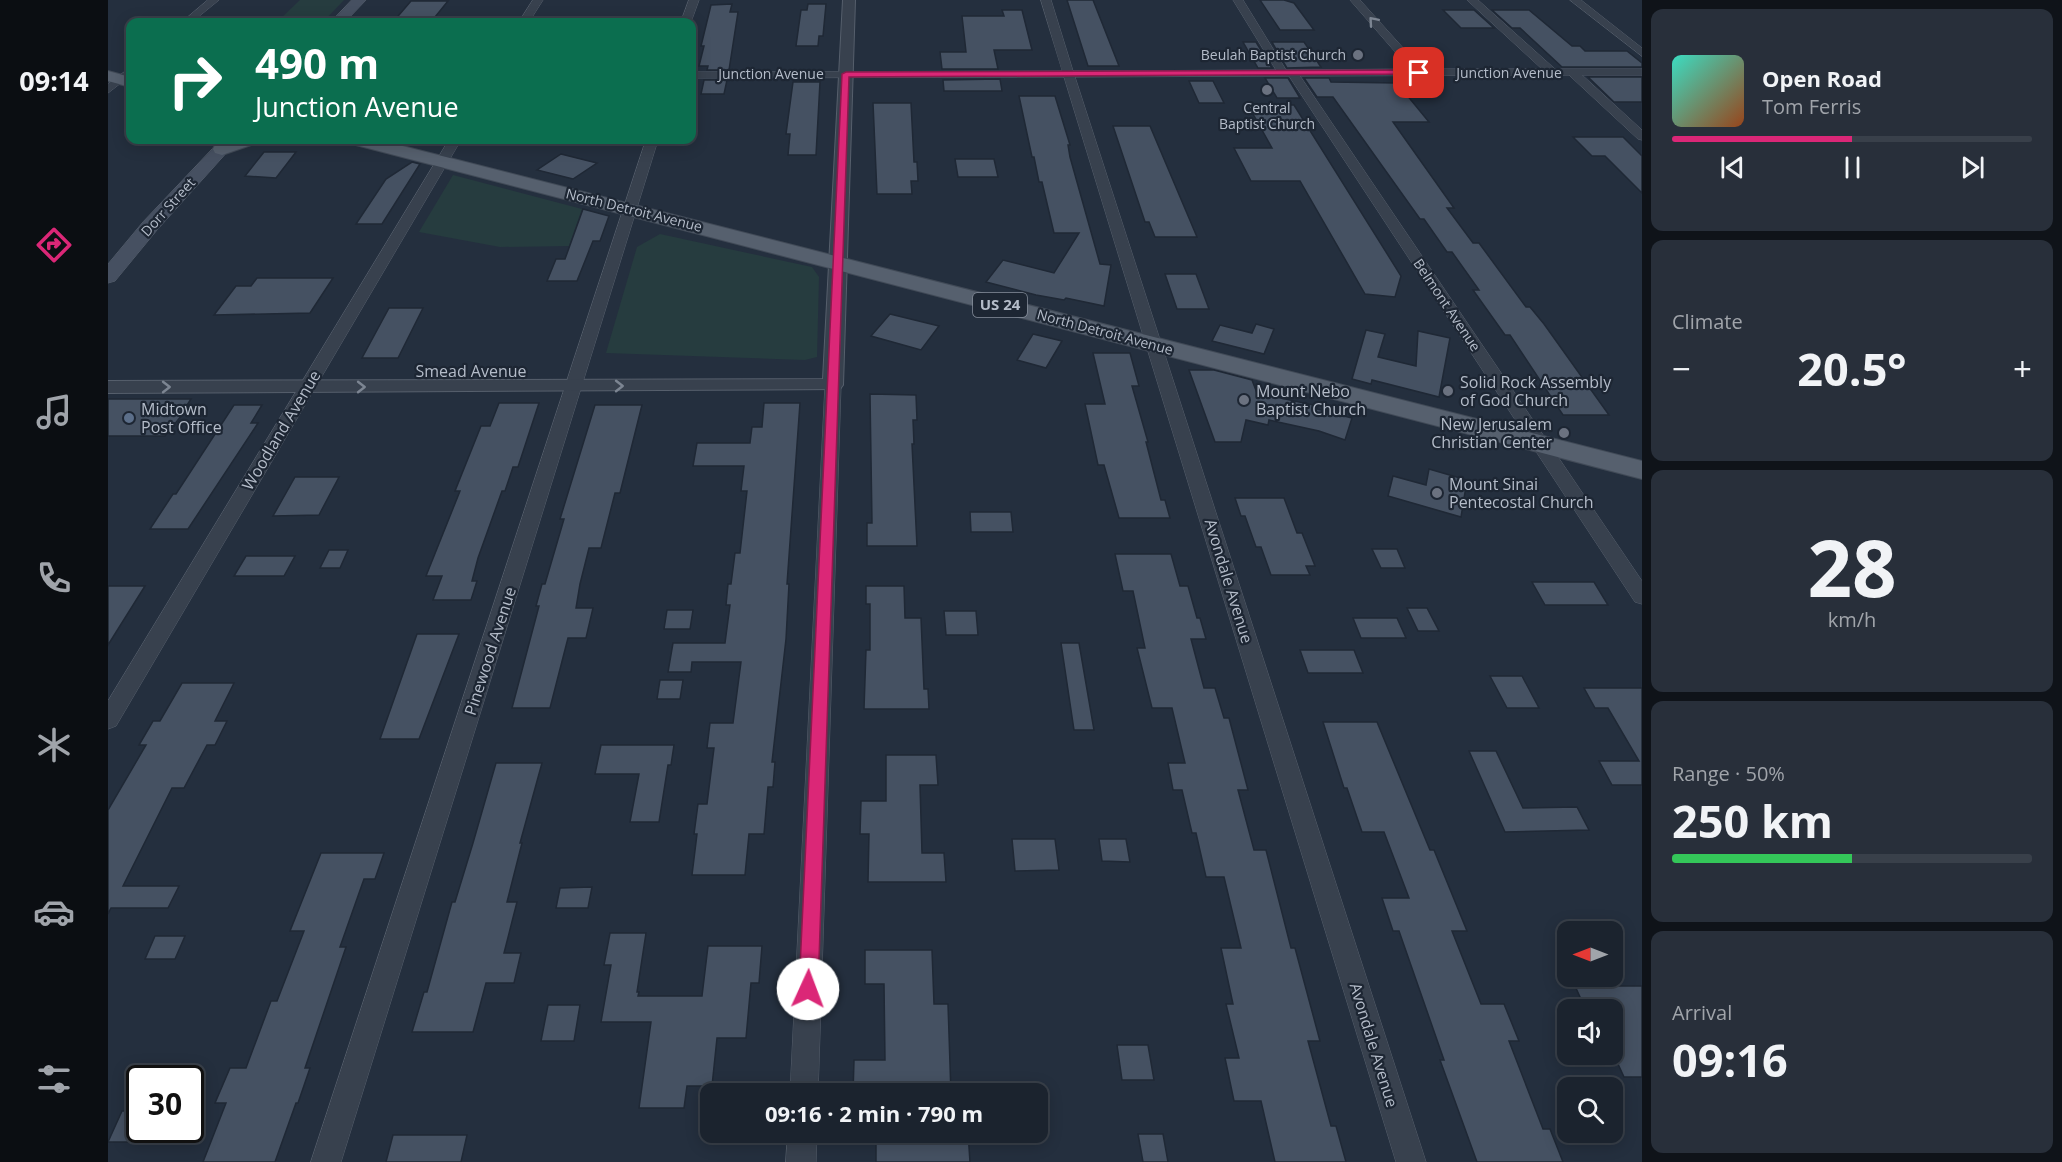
<!DOCTYPE html>
<meta charset="utf-8">
<style>
:root{--surface:#1b232e;--page:#282f3a;--text:#f1f3f6;--muted:#a0a4aa;--line:#39404a;--accent:#db2777}
body{margin:0;font-family:"Open Sans",sans-serif;background:var(--page);color:var(--text);height:100vh;display:flex;flex-direction:column;font-size:22px;white-space:nowrap}
*{box-sizing:border-box;margin:0}
p{font-size:20px;color:var(--muted)}
.icon{flex:none;width:33px;height:33px;fill:none;stroke:currentColor;stroke-width:2;stroke-linecap:round;stroke-linejoin:round}
.map{position:relative;flex:1;overflow:hidden}
.side{display:flex;flex-direction:column;gap:9px;padding:9px;background:#0f1319;width:420px}
.side>*{flex:none}
.top-card{position:absolute;left:18px;top:18px;width:570px;height:126px;border-radius:12px;box-shadow:0 3px 15px #0003,0 0 0 2px var(--line);background:#0b6e4f;color:#fff;overflow:hidden}
.needle{width:39px;rotate:270deg}
.tools{position:absolute;left:1449px;top:921px;display:grid;gap:12px}
.tools a{display:grid;place-items:center;width:66px;height:66px;border-radius:12px;background:var(--surface);box-shadow:0 3px 15px #0003,0 0 0 2px var(--line);font-size:30px}
.speed{position:absolute;left:18px;top:1065px;display:flex;gap:12px;font-size:30px;font-weight:700;text-align:center}
.speed>*{display:grid;place-content:center;width:78px;height:78px;border-radius:50%;background:var(--surface);box-shadow:0 3px 15px #0003,0 0 0 2px var(--line);line-height:1}
.speed .limit{border:3px solid #111;border-radius:9px;background:#fff;color:#111}
.pin{position:absolute;display:grid;place-items:center;width:51px;height:51px;color:#fff;margin:-26px;border-radius:12px;box-shadow:0 3px 9px #0006}
.me{position:absolute;width:66px;margin:-33px;rotate:2deg;stroke-linejoin:round;filter:drop-shadow(0 0 4px #0008)}
.turn{display:flex;align-items:center;gap:21px;height:126px;padding:0 30px;font-size:27px}
.turn .icon{width:78px;height:78px;stroke-width:2.5}
.turn b{display:block;font-size:42px;line-height:51px}
.big{font-size:45px;font-weight:700;line-height:1.1}
.side .widget{flex:1;display:flex;flex-direction:column;justify-content:center;gap:9px;min-width:0;padding:0 21px;border-radius:12px;background:var(--page)}
.side .dial{align-items:center;gap:0}
.dial b{font-size:78px;line-height:1}
.song{display:flex;align-items:center;gap:18px}
.cover{width:72px;height:72px;border-radius:9px;background:linear-gradient(135deg,hsl(170 70% 55%),hsl(20 70% 35%))}
.played{height:6px;border-radius:3px;background:linear-gradient(90deg,var(--accent) 50%,var(--line) 50%)}
.keys{display:flex;justify-content:space-around;direction:ltr}
.heat{display:flex;justify-content:space-between;align-items:center;font-size:33px;direction:ltr}
.charge{height:9px;border-radius:4px;background:linear-gradient(90deg,#34c759 50%,var(--line) 0)}
.trip{position:absolute;left:592px;top:1083px;width:348px;height:60px;border-radius:12px;background:var(--surface);box-shadow:0 3px 15px #0003,0 0 0 2px var(--line);font-weight:700;line-height:60px;text-align:center}
main{display:flex;flex:1;min-height:0}
.dock{display:flex;flex-direction:column;width:108px;justify-content:space-around;align-items:center;background:#0b0e12;color:var(--muted)}
.dock .icon{width:42px;height:42px}
.dock .current{color:var(--accent)}
.dock b{font-size:27px;color:var(--text)}
.map>svg:first-child{display:block}
.green{fill:#263c3f}
.building{fill:#455162;stroke:#1f2835;stroke-width:1.5}
.lines{fill:none;stroke-linecap:round;stroke-linejoin:round}
.minor-casing{stroke:#565f6c;stroke-width:1}
.tertiary-casing{stroke:#565f6c;stroke-width:2}
.secondary-casing{stroke:#565f6c;stroke-width:1}
.primary-casing{stroke:#414a57;stroke-width:2}
.minor{fill:#38414e;fill-rule:evenodd}
.tertiary{fill:#38414e;fill-rule:evenodd}
.secondary{fill:#465061;fill-rule:evenodd}
.primary{fill:#56606e;fill-rule:evenodd}
.oneway{stroke:#7c8592}
.route{fill:#db2777;stroke:#8e194d;stroke-width:1.5}
.worship-dot{fill:#6b7280;stroke:#1d2633;stroke-width:2}
.service-dot{fill:#5c6f8a;stroke:#1d2633;stroke-width:2}
.labels{text-anchor:middle;stroke-width:4.5;stroke-linejoin:round;paint-order:stroke}
.far-poi-label{font-size:14px;fill:#b4bcc9;stroke:#1d2633;text-anchor:end}
.far-street-label{font-size:14px;fill:#b4bcc9;stroke:#1d2633}
.shield{fill:#1d2633;stroke:#878f9c;stroke-width:1.5}
.shield-label{font-size:15px;font-weight:bold;fill:#b4bcc9}
.street-label{font-size:16px;fill:#b4bcc9;stroke:#1d2633}
.poi-label{font-size:16px;fill:#b4bcc9;stroke:#1d2633;text-anchor:start}
</style>
<main>
<nav class="dock">
<b>09:14</b>
<svg class="icon current" aria-label="directions" viewBox="0 0 24 24"><path d="M12 3l9 9-9 9-9-9zM9 14v-3h6M13 9l2 2-2 2"/></svg>
<svg class="icon" aria-label="music" viewBox="0 0 24 24"><path d="M9 18V5l10-2v13"/><circle cx="6" cy="18" r="3"/><circle cx="16" cy="16" r="3"/></svg>
<svg class="icon" aria-label="phone" viewBox="0 0 24 24"><path d="M5 4h4l2 5-3 2q2 4 5 5l2-3 5 2v4C11 20 4 13 5 4z"/></svg>
<svg class="icon" aria-label="climate" viewBox="0 0 24 24"><path d="M12 3v18M4 7l16 10M4 17L20 7"/></svg>
<svg class="icon" aria-label="car" viewBox="0 0 24 24"><path d="M5 17H2v-5l4-1 3-4h7l3 4 3 1v5h-3M9 17h6M6 11h13"/><circle cx="7" cy="17" r="2"/><circle cx="17" cy="17" r="2"/></svg>
<svg class="icon" aria-label="filters" viewBox="0 0 24 24"><path d="M4 7h16M4 17h16"/><circle cx="9" cy="7" r="2"/><circle cx="15" cy="17" r="2"/></svg>
</nav>
<div class="map">
<svg width="1534" height="1162" viewBox="0 0 1534 1162">
<rect width="100%" height="100%" fill="#242f3e"/>
<g class="green">
<polygon points="192,0 236,0 215,22 169,22"/>
<polygon points="345,175 474,209 461,246 392,247 311,232"/>
<polygon points="552,234 704,267 711,277 709,357 697,360 498,353 529,247"/>
</g>
<g class="building">
<polygon points="959,0 985,0 1011,66 980,66"/>
<polygon points="1152,0 1176,0 1186,3 1206,30 1172,30"/>
<polygon points="303,1 340,1 323,22 285,22"/>
<polygon points="624,4 622,12 630,12 621,70 599,70 600,66 591,66 596,46 593,46 603,5"/>
<polygon points="700,4 718,4 715,36 711,36 710,46 688,46 693,10 699,10"/>
<polygon points="894,10 914,10 924,50 886,50 890,69 834,69 832,52 858,52 854,16 896,16"/>
<polygon points="1335,10 1366,10 1386,28 1353,28"/>
<polygon points="1384,10 1421,10 1464,46 1472,46 1477,51 1519,51 1534,63 1534,67 1454,67 1412,28 1404,28"/>
<polygon points="1135,42 1148,42 1164,68 1150,68"/>
<polygon points="1164,42 1196,42 1213,67 1179,68"/>
<polygon points="1480,77 1534,77 1534,102 1506,102"/>
<polygon points="1157,78 1180,78 1192,98 1169,98"/>
<polygon points="1196,78 1221,78 1223,82 1289,83 1321,122 1285,122 1346,208 1339,208 1365,243 1371,243 1418,307 1422,307 1436,324 1501,415 1455,415 1402,335 1397,335 1365,290 1371,290 1344,252 1339,252 1316,219 1312,219 1225,97 1209,97"/>
<polygon points="892,79 894,91 836,91 835,80"/>
<polygon points="596,80 619,80 616,94 593,94"/>
<polygon points="1081,81 1105,81 1116,103 1091,103"/>
<polygon points="685,82 712,82 708,155 680,155 682,134 678,134"/>
<polygon points="911,96 947,96 962,145 960,145 962,157 992,264 1003,265 996,306 958,298 956,300 928,295 878,282 895,260 946,273 971,233 946,233 934,182 931,182 926,157 924,157"/>
<polygon points="765,103 803,103 806,162 809,162 810,181 803,181 804,194 769,194"/>
<polygon points="1140,105 1186,105 1293,276 1287,297 1257,294 1192,181 1143,181 1126,148 1164,148"/>
<polygon points="1005,126 1042,126 1089,237 1047,237 1041,222 1037,222"/>
<polygon points="1465,137 1515,137 1534,156 1534,193 1497,156 1484,156"/>
<polygon points="156,152 188,152 168,178 137,176"/>
<polygon points="453,154 489,163 465,179 429,170"/>
<polygon points="847,159 886,159 890,177 850,177"/>
<polygon points="304,162 312,164 274,224 248,224 278,179"/>
<polygon points="475,209 501,216 492,241 485,241 469,281 439,281 448,259 457,259"/>
<polygon points="1057,274 1088,274 1101,309 1069,309"/>
<polygon points="149,278 225,278 202,313 106,315 128,286 143,286"/>
<polygon points="281,308 315,308 290,358 254,358"/>
<polygon points="782,314 831,326 813,350 763,336"/>
<polygon points="1148,324 1166,329 1156,354 1104,341 1112,325 1144,333"/>
<polygon points="1258,330 1277,334 1270,357 1308,366 1310,331 1342,338 1331,397 1264,380 1263,384 1244,379"/>
<polygon points="925,334 954,341 938,368 909,360"/>
<polygon points="985,353 1022,353 1031,386 1024,386 1040,442 1038,442 1053,500 1057,500 1062,518 1011,518 996,465 990,465 977,404 997,404"/>
<polygon points="1081,370 1106,370 1144,380 1149,393 1210,406 1209,409 1244,418 1237,440 1211,431 1161,420 1160,425 1138,420 1133,442 1107,442"/>
<polygon points="762,394 808,395 809,420 805,420 806,444 804,444 809,546 759,546 759,523 764,523"/>
<polygon points="0,399 83,399 79,405 82,405 57,436 0,436"/>
<polygon points="391,403 431,403 410,467 405,467 397,491 394,491 370,558 364,581 369,581 363,600 325,600 334,576 318,576 352,491 347,491 373,426 382,426"/>
<polygon points="656,403 692,403 679,584 681,584 678,639 664,762 667,762 665,787 660,787 656,834 641,834 637,875 584,875 589,834 586,834 590,804 599,804 606,748 599,748 602,723 625,723 633,662 584,662 583,672 560,672 565,643 617,643 622,605 618,605 620,584 623,584 627,553 632,553 639,491 633,491 636,466 585,466 589,443 642,443 644,427 654,427"/>
<polygon points="126,405 154,405 143,423 150,423 80,529 42,529 65,494 68,494"/>
<polygon points="487,405 534,405 512,493 507,493 493,548 481,548 472,584 468,608 485,608 478,638 460,638 442,708 404,708 431,606 428,606 434,584 437,584 456,519 452,519"/>
<polygon points="1321,469 1359,480 1353,517 1280,496 1285,476 1318,485"/>
<polygon points="187,477 231,477 211,515 165,516"/>
<polygon points="1127,498 1176,498 1189,533 1194,533 1207,566 1198,566 1202,575 1163,575 1153,547 1148,547 1137,516 1133,516"/>
<polygon points="862,512 903,512 905,532 863,532"/>
<polygon points="1264,549 1289,549 1297,568 1273,568"/>
<polygon points="221,550 240,550 232,568 212,568"/>
<polygon points="1007,554 1063,554 1072,586 1080,586 1089,618 1092,618 1098,639 1083,639 1096,688 1107,688 1116,718 1121,718 1140,790 1130,790 1146,850 1158,850 1183,948 1187,948 1212,1041 1200,1041 1223,1126 1228,1126 1238,1162 1167,1162 1153,1101 1126,1101 1117,1058 1131,1058 1118,1004 1125,1004 1113,948 1133,948 1116,877 1098,877 1088,833 1084,833 1074,790 1065,790 1060,763 1077,763 1064,708 1044,708 1029,648 1037,648 1025,591 1015,591"/>
<polygon points="138,556 187,556 176,576 126,576"/>
<polygon points="1424,582 1486,582 1500,605 1437,605"/>
<polygon points="0,586 37,586 0,645"/>
<polygon points="758,586 796,586 797,618 813,618 816,689 820,689 821,709 756,709 758,650 762,650 762,604 758,604"/>
<polygon points="1299,608 1319,608 1331,631 1310,631"/>
<polygon points="559,610 585,610 582,629 556,629"/>
<polygon points="836,611 868,611 870,635 838,635"/>
<polygon points="1245,618 1289,618 1298,638 1253,638"/>
<polygon points="309,634 351,634 311,739 272,739"/>
<polygon points="953,643 971,643 986,730 966,730"/>
<polygon points="1192,650 1246,650 1255,673 1200,673"/>
<polygon points="1382,676 1414,676 1431,708 1399,708"/>
<polygon points="552,680 575,680 572,699 549,699"/>
<polygon points="74,683 126,683 107,721 119,721 107,745 99,745 76,788 64,788 15,886 71,886 60,908 3,908 0,914 0,810 38,745 31,745 45,721 52,721"/>
<polygon points="1476,688 1534,688 1534,785 1504,785 1491,761 1531,761 1500,708 1487,708"/>
<polygon points="1215,722 1269,722 1322,850 1326,850 1359,931 1344,931 1373,1004 1396,1004 1411,1041 1401,1041 1435,1129 1442,1129 1455,1162 1369,1162 1332,1060 1336,1060 1291,931 1285,931 1274,898 1301,898 1276,832 1254,832 1239,788 1236,788"/>
<polygon points="493,745 566,745 563,765 560,765 551,822 522,822 531,774 487,774"/>
<polygon points="1361,751 1388,751 1415,808 1469,807 1481,830 1397,832"/>
<polygon points="778,755 828,755 830,785 812,785 814,853 836,853 838,882 760,882 761,834 752,834 753,801 778,801"/>
<polygon points="388,763 434,763 412,843 414,843 399,902 409,902 396,953 413,953 406,983 378,983 365,1032 304,1032 316,992 319,992 344,902 347,902 365,843"/>
<polygon points="904,839 947,839 951,870 907,871"/>
<polygon points="991,839 1018,839 1022,862 994,861"/>
<polygon points="213,853 276,853 267,879 256,879 232,947 238,947 197,1068 202,1068 190,1103 188,1103 167,1162 95,1162 118,1103 107,1103 122,1068 138,1068 163,1001 169,1001 196,931 182,931"/>
<polygon points="484,887 480,908 448,908 452,888"/>
<polygon points="502,933 538,933 529,992 531,992 530,996 594,996 600,946 654,946 651,983 643,983 638,1038 609,1038 604,1086 579,1086 576,1108 531,1108 543,1022 493,1022 503,965 496,965"/>
<polygon points="47,936 77,936 67,959 37,959"/>
<polygon points="757,950 824,950 826,1004 840,1004 843,1094 745,1094 746,1060 777,1060 776,984 757,984"/>
<polygon points="1467,986 1534,986 1534,1077 1516,1077 1504,1051 1504,1010 1478,1010"/>
<polygon points="440,1005 472,1005 466,1041 433,1041"/>
<polygon points="1009,1045 1040,1045 1046,1080 1014,1080"/>
<polygon points="14,1111 32,1111 32,1142 0,1142"/>
<polygon points="768,1132 860,1132 862,1162 768,1162"/>
<polygon points="1030,1134 1055,1134 1060,1162 1035,1162"/>
<polygon points="285,1135 359,1135 353,1162 278,1162"/>
</g>
<g class="lines">
<g class="minor-casing">
<g id="minor">
<polygon points="100,0 111,0 84,22 74,22"/>
<polygon points="425,0 435,0 421,22 411,22"/>
<polygon points="581,0 591,0 583,22 573,22"/>
<polygon points="933,0 943,0 965,71 1168,70 1125,0 1135,0 1178,70 1302,69 1242,0 1252,0 1314,69 1434,69 1359,0 1370,0 1447,69 1534,69 1534,75 1474,75 1534,130 1534,140 1530,139 1461,75 1192,76 1534,581 1534,604 1527,602 1181,76 967,77 1318,1162 1288,1162 956,77 584,78 584,72 954,71"/>
<polygon points="1462,0 1473,0 1534,48 1534,56"/>
<polygon points="22,68 22,76 0,93 0,84"/>
<polygon points="341,140 353,140 8,726 0,729 0,701"/>
<polygon points="538,140 550,140 233,1162 203,1162"/>
<polygon points="725,380 733,385 710,1094 682,1094 717,385"/>
<polygon points="680,1132 709,1132 708,1162 678,1162"/>
</g>
</g>
<g class="tertiary-casing">
<polygon id="tertiary" points="735,0 747,0 735,385 732,389 0,393 0,381 715,379"/>
</g>
<g class="secondary-casing">
<g id="secondary">
<polygon points="244,0 258,0 237,22 223,22"/>
<polygon points="113,140 130,140 49,230 7,281 0,283 0,264 35,222"/>
</g>
</g>
<g class="primary-casing">
<g id="primary">
<polygon points="0,71 22,77 22,87 0,81"/>
<polygon points="123,140 148,140 146,144 114,155 107,153 105,149 107,145"/>
<polygon points="242,140 271,140 1534,461 1534,479 244,144"/>
</g>
</g>
<use href="#minor" class="minor"/>
<use href="#tertiary" class="tertiary"/>
<use href="#secondary" class="secondary"/>
<use href="#primary" class="primary"/>
</g>
<defs><path id="oneway-chevron" d="M-2-3.5L2.5 0L-2 3.5" fill="none" stroke-width="1.6" stroke-linecap="round" stroke-linejoin="round" transform="scale(1.5)"/></defs>
<g class="oneway">
<use href="#oneway-chevron" transform="translate(1265 21) rotate(-131)"/>
<use href="#oneway-chevron" transform="translate(511 386)"/>
<use href="#oneway-chevron" transform="translate(58 387)"/>
<use href="#oneway-chevron" transform="translate(253 387)"/>
</g>
<polygon class="route" points="1311,70 1315,73 1314,74 741,77 710,989 707,995 700,998 694,995 691,989 734,74 738,72"/>
<g class="worship-dot">
<circle cx="1250" cy="55" r="6"/>
<circle cx="1159" cy="90" r="6"/>
<circle cx="1340" cy="391" r="6"/>
<circle cx="1136" cy="400" r="6"/>
<circle cx="1456" cy="433" r="6"/>
<circle cx="1329" cy="493" r="6"/>
</g>
<circle class="service-dot" cx="21" cy="418" r="6"/>
<g class="labels">
<g class="far-poi-label">
<text x="1238" y="60">Beulah Baptist Church</text>
<text x="1159" y="113" text-anchor="middle">Central<tspan x="1159" dy="16">Baptist Church</tspan></text>
</g>
<g class="far-street-label">
<text x="1401" y="78">Junction Avenue</text>
<text x="663" y="79">Junction Avenue</text>
<text transform="translate(60 207) rotate(-48)" y="5">Dorr Street</text>
<text transform="translate(526 210) rotate(14)" y="5">North Detroit Avenue</text>
<text transform="translate(1339 305) rotate(56)" y="5">Belmont Avenue</text>
<text transform="translate(997 332) rotate(15)" y="5">North Detroit Avenue</text>
</g>
<rect class="shield" x="865" y="293" width="54" height="24" rx="4.5"/>
<g class="shield-label">
<text x="892" y="310">US 24</text>
</g>
<g class="street-label">
<text x="363" y="377">Smead Avenue</text>
<text transform="translate(173 430) rotate(-59)" y="6">Woodland Avenue</text>
<text transform="translate(1121 581) rotate(73)" y="6">Avondale Avenue</text>
<text transform="translate(382 651) rotate(-72)" y="6">Pinewood Avenue</text>
<text transform="translate(1266 1045) rotate(73)" y="6">Avondale Avenue</text>
</g>
<g class="poi-label">
<text x="1352" y="388">Solid Rock Assembly<tspan x="1352" dy="18">of God Church</tspan></text>
<text x="1148" y="397">Mount Nebo<tspan x="1148" dy="18">Baptist Church</tspan></text>
<text x="33" y="415">Midtown<tspan x="33" dy="18">Post Office</tspan></text>
<text x="1444" y="430" text-anchor="end">New Jerusalem<tspan x="1444" dy="18">Christian Center</tspan></text>
<text x="1341" y="490">Mount Sinai<tspan x="1341" dy="18">Pentecostal Church</tspan></text>
</g>
</g>
</svg>
<div class="tools">
<a><svg class="needle" viewBox="-14 -14 28 28"><path d="M0-13l5 13h-10z" fill="#e53935"/><path d="M0 13l5-13h-10z" fill="#a0a4aa"/></svg></a>
<a><svg class="icon" aria-label="sound" viewBox="0 0 24 24"><path d="M4 9h4l5-4v14l-5-4H4zM17 9q2 3 0 6"/></svg></a>
<a><svg class="icon" aria-label="search" viewBox="0 0 24 24"><circle cx="10" cy="10" r="6"/><path d="M15 15l6 6"/></svg></a>
</div>
<div class="speed"><div class="limit">30</div></div>
<div class="pin" style="left:1311px;top:73px;background:#d93025"><svg class="icon" aria-label="arrive" viewBox="0 0 24 24"><path d="M6 21V4h12l-3 4 3 4H6"/></svg></div>
<svg class="me" style="left:700px;top:989px" viewBox="-20 -20 40 40"><circle r="19" fill="#fff"/><path d="M0-13L10 11 0 6-10 11z" fill="#db2777"/></svg>
<div class="trip">09:16 · 2 min · 790 m</div>
<div class="top-card">
<div class="turn"><svg class="icon" aria-label="right" viewBox="0 0 24 24"><path d="M7 20v-9h11M14 6l5 5-5 5"/></svg><div><b>490 m</b>Junction Avenue</div></div>
</div>
</div>
<section class="side">
<div class="widget">
<div class="song"><i class="cover"></i><div><b>Open Road</b><p>Tom Ferris</p></div></div>
<div class="played"></div>
<div class="keys"><svg class="icon" aria-label="previous" viewBox="0 0 24 24"><path d="M18 5L8 12l10 7zM5 5v14"/></svg><svg class="icon" aria-label="pause" viewBox="0 0 24 24"><path d="M8 5v14M16 5v14"/></svg><svg class="icon" aria-label="next" viewBox="0 0 24 24"><path d="M6 5l10 7-10 7zM19 5v14"/></svg></div>
</div>
<div class="widget"><p>Climate</p>
<div class="heat"><a>−</a><b class="big">20.5°</b><a>+</a></div>
</div>
<div class="widget dial"><b>28</b><p>km/h</p></div>
<div class="widget"><p>Range · 50%</p><b class="big">250 km</b><div class="charge"></div></div>
<div class="widget"><p>Arrival</p><b class="big">09:16</b></div>
</section>
</main>
